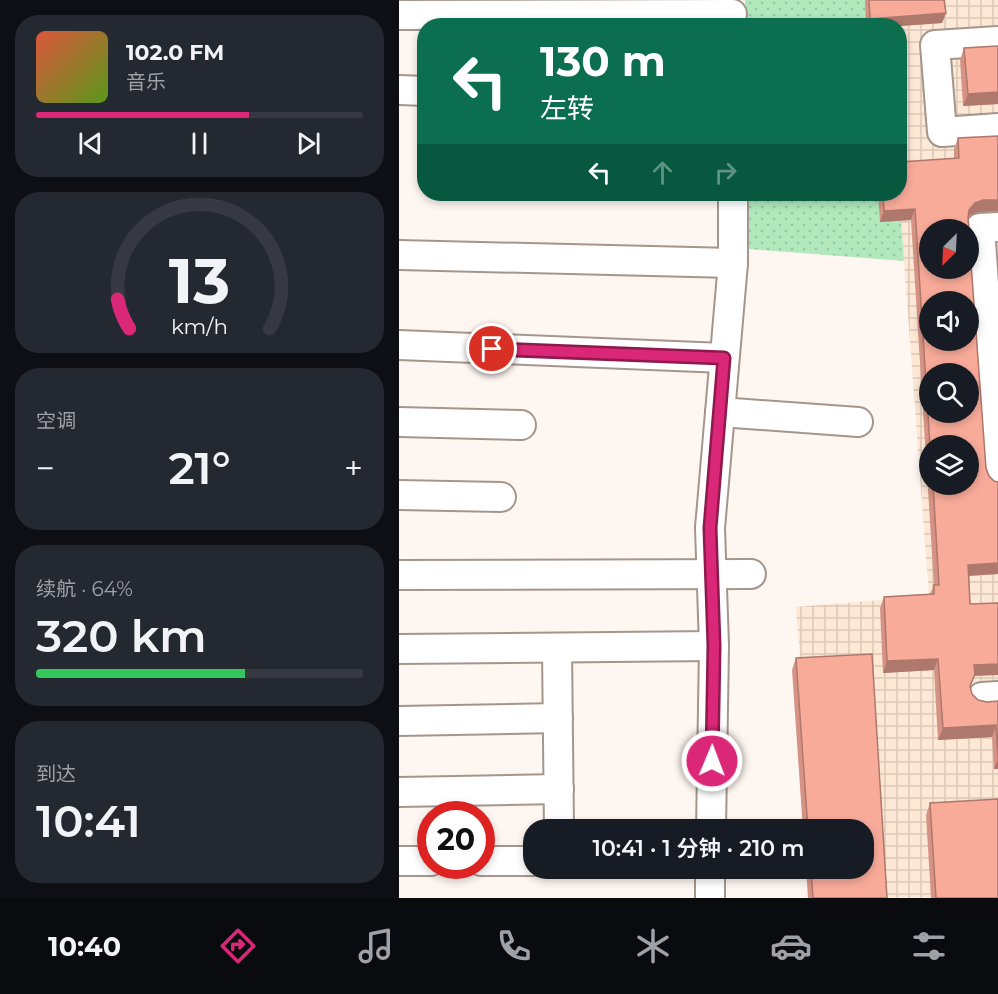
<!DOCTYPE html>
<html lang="zh">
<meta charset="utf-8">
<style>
:root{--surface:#171b24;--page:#242831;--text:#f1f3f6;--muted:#9ea1a6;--line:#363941;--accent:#db2777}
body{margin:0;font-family:Montserrat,"Noto Sans SC",sans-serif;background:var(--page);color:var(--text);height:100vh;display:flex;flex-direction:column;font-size:22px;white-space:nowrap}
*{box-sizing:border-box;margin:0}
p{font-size:20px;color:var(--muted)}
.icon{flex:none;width:33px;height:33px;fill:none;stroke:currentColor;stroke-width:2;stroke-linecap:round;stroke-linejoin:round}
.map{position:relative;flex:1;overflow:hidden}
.panel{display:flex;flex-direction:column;gap:15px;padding:15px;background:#0d0f14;width:399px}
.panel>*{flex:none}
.banner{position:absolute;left:18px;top:18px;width:490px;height:183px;border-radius:24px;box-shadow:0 3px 9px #0003;background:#0b6e4f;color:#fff;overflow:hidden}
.needle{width:39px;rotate:204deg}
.buttons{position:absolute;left:520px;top:219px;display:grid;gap:12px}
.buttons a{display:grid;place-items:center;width:60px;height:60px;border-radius:50%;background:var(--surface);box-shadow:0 3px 9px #0003;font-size:30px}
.speed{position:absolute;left:18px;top:801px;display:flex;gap:12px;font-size:30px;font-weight:700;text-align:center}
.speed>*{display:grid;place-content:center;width:78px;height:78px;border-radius:50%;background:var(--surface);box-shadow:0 3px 9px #0003;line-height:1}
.speed .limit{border:9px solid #d22;background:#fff;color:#111}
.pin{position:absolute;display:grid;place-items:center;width:51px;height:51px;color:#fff;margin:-26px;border:3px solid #fff;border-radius:50%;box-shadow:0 2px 6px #0007}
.me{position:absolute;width:66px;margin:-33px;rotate:1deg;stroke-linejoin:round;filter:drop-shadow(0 0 4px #0008)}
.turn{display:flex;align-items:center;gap:21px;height:126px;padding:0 24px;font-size:27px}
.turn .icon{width:78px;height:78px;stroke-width:2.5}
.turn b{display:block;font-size:42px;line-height:51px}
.lanes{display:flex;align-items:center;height:57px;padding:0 24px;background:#0003;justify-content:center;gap:30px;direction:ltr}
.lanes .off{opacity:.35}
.big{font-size:45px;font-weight:600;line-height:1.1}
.panel .tile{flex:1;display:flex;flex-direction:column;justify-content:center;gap:9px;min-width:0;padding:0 21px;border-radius:24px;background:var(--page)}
.panel .dial{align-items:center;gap:0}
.dial svg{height:156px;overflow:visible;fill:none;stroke:var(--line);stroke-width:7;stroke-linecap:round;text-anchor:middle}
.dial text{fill:var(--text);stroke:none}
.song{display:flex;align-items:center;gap:18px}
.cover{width:72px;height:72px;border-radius:9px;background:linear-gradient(135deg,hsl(10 70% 55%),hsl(90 70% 35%))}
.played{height:6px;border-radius:3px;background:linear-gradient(90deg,var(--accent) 65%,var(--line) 65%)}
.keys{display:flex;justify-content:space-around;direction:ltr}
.heat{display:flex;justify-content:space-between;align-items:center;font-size:33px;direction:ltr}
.charge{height:9px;border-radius:4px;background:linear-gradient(90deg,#34c759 64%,var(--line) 0)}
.trip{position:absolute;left:124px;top:819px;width:351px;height:60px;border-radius:24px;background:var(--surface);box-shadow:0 3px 9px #0003;font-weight:600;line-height:60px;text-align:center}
.menu{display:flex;height:96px;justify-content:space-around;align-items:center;background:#090b0e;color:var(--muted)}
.menu .icon{width:42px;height:42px}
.menu .current{color:var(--accent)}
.menu b{font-size:27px;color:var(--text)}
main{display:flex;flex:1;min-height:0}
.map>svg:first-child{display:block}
.industrial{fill:url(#industrial-grid);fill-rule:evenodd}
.garden{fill:url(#garden-dots)}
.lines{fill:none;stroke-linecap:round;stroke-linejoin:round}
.minor-casing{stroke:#a5968b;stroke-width:32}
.minor{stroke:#fff;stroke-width:28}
.wall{fill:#d69384;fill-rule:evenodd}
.shaded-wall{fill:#ae786c}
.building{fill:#f9ab9a;stroke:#ae786c;stroke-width:1.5;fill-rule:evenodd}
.route-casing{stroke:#8e194d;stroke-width:15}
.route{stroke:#db2777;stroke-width:10}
</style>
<main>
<section class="panel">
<div class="tile">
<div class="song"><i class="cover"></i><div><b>102.0 FM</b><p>音乐</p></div></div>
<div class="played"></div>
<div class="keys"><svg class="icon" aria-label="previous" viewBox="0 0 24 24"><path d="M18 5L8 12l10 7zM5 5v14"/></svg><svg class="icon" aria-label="pause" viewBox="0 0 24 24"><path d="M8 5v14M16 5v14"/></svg><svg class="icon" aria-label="next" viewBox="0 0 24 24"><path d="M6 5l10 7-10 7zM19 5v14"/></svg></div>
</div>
<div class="tile dial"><svg viewBox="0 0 100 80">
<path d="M14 69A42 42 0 1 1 86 69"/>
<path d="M14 69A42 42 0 0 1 8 54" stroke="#db2777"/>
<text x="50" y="56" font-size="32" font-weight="700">13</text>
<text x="50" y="72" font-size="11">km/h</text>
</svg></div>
<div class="tile"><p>空调</p>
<div class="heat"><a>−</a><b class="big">21°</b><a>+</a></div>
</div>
<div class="tile"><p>续航 · 64%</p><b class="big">320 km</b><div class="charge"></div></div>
<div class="tile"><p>到达</p><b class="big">10:41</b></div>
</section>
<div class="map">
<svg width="599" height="898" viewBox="0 0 599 898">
<defs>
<pattern id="industrial-grid" width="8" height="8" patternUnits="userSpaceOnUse" patternTransform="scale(1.5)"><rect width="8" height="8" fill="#fde7d5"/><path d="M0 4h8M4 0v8" fill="none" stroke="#dac7b7"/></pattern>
<pattern id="garden-dots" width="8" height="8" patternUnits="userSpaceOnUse" patternTransform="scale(1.5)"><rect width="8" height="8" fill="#b1e8bc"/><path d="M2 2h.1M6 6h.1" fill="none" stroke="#99c8a2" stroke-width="1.8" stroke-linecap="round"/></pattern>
</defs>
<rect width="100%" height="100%" fill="#fdf6f1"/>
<path class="industrial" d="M483,0H599V898H420L465,868V830L415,829L397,607L530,596L500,194L501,26ZM531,230H570V268H531ZM531,302H570V340H531ZM531,374H570V412H531ZM531,446H570V484H531Z"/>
<g class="garden">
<polygon points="346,0 483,0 486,25 346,25"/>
<polygon points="349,194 500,194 505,261 350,249"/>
</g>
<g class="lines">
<g class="minor-casing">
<g id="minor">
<polyline points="0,15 333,14"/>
<polyline points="599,41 536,45 543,132 599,128"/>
<polyline points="0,90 26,91"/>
<polyline points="599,227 581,228 599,478"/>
<polyline points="0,255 334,263"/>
<polyline points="0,345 325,358"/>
<polyline points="321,412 459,422"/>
<polyline points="0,422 122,425"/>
<polyline points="0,495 102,497"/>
<polyline points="0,575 352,574"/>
<polyline points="158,648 160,830"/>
<polyline points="0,649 315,646"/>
<polyline points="583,697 599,696"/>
<polyline points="0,721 159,718"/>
<polyline points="0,792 160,789"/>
<polyline points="312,830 315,646 311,528 334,263 334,194"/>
<polyline points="0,861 32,861"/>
<polyline points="82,861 135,861"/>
<polyline points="311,898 311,868"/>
</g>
</g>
<use href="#minor" class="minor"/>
</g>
<g class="wall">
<polygon points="466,0 545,0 547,13 543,23 501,26 467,26"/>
<polygon points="599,46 599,104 564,106 561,60 565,48"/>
<path d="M599,136V211L580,212L571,215L569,218L587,468L590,476L595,481L599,482V574L570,576L575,676L571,687L573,694L579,700L588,702L599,701V769H595L593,737L539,740L535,670L484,673L481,608L485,597L531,594L535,585L512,220L481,222L479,194H501L555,159V149L559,138ZM531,446L570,484H531Z"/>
<polygon points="473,654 488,898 409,898 407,868 465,868 465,830 404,830 393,670 397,658"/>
<polygon points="531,803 599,898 532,898 527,815"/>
</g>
<g class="shaded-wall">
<polygon points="547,13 543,23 501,26 468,26 471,19"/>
<polygon points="599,92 599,104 564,106 569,94"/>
<polygon points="584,200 599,200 599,211 580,212 571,215 566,221 570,210 576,203"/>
<polygon points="516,209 512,220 481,222 485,211"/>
<polygon points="599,563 599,574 565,576 569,565"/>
<polygon points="539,659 535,670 484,673 488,661"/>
<polygon points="599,664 599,675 575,676 575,665"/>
<polygon points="597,725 593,737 539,740 544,728"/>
<polygon points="599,758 599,769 595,769"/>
</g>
<g class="building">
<polygon points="470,0 545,0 547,13 471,19"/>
<polygon points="599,46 599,92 569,94 565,48"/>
<path d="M599,136V200H584L576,203L570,210L569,218L570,230H531V268H570V236L587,468L590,476L595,481L599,482V563L569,565L571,604L599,603V664L575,665L576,674L571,686L573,694L579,700L588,702L599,701V758L597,725L544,728L539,659L488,661L485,597L535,594V585H540L534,484H570V446H531L516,209L485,211L484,194H501V162L560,158L559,138ZM531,302H570V340H531ZM531,374H570V412H531Z"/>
<polygon points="473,654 488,898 414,898 412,868 465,868 465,830 409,830 397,658"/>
<polygon points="599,799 599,898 537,898 531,803"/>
</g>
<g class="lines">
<g class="route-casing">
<polyline id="route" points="93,349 325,358 311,528 315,646 313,761"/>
</g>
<use href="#route" class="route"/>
</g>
</svg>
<div class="buttons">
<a><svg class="needle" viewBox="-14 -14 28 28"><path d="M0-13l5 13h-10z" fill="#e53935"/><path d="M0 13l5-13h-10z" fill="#9ea1a6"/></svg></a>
<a><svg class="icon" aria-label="sound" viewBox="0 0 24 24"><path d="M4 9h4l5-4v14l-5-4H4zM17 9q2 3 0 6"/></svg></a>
<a><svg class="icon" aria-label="search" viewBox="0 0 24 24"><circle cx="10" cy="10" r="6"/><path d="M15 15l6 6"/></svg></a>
<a><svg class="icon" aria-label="layers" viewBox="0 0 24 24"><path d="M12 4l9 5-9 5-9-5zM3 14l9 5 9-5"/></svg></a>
</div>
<div class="speed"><div class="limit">20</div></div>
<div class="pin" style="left:93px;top:349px;background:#d93025"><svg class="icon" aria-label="arrive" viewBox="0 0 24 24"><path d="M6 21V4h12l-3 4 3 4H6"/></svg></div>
<svg class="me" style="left:313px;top:761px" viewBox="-20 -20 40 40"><circle r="17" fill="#db2777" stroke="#fff" stroke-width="3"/><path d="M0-11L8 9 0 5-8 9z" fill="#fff"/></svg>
<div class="trip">10:41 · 1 分钟 · 210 m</div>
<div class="banner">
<div class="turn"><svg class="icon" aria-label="left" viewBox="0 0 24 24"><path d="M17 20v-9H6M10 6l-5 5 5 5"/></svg><div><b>130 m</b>左转</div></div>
<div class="lanes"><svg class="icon" aria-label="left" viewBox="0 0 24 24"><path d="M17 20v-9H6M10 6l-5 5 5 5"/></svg><svg class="icon off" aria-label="ahead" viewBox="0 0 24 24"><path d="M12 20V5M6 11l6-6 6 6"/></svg><svg class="icon off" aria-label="right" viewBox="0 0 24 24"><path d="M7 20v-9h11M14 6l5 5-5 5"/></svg></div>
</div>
</div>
</main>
<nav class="menu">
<b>10:40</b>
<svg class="icon current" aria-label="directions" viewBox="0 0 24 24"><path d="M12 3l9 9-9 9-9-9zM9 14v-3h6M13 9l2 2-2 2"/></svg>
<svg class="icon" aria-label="music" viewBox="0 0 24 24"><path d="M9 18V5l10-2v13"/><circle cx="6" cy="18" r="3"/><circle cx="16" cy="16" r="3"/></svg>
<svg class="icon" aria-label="phone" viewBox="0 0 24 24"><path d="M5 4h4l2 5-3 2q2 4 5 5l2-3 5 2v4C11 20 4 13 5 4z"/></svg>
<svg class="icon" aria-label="climate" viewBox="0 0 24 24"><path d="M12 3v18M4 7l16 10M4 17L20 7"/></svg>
<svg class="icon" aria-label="car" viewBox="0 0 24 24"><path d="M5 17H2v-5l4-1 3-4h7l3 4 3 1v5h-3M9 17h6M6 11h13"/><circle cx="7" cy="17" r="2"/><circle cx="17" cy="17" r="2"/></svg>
<svg class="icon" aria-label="filters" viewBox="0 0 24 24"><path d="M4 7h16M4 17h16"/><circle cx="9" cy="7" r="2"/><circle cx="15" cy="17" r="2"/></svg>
</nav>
